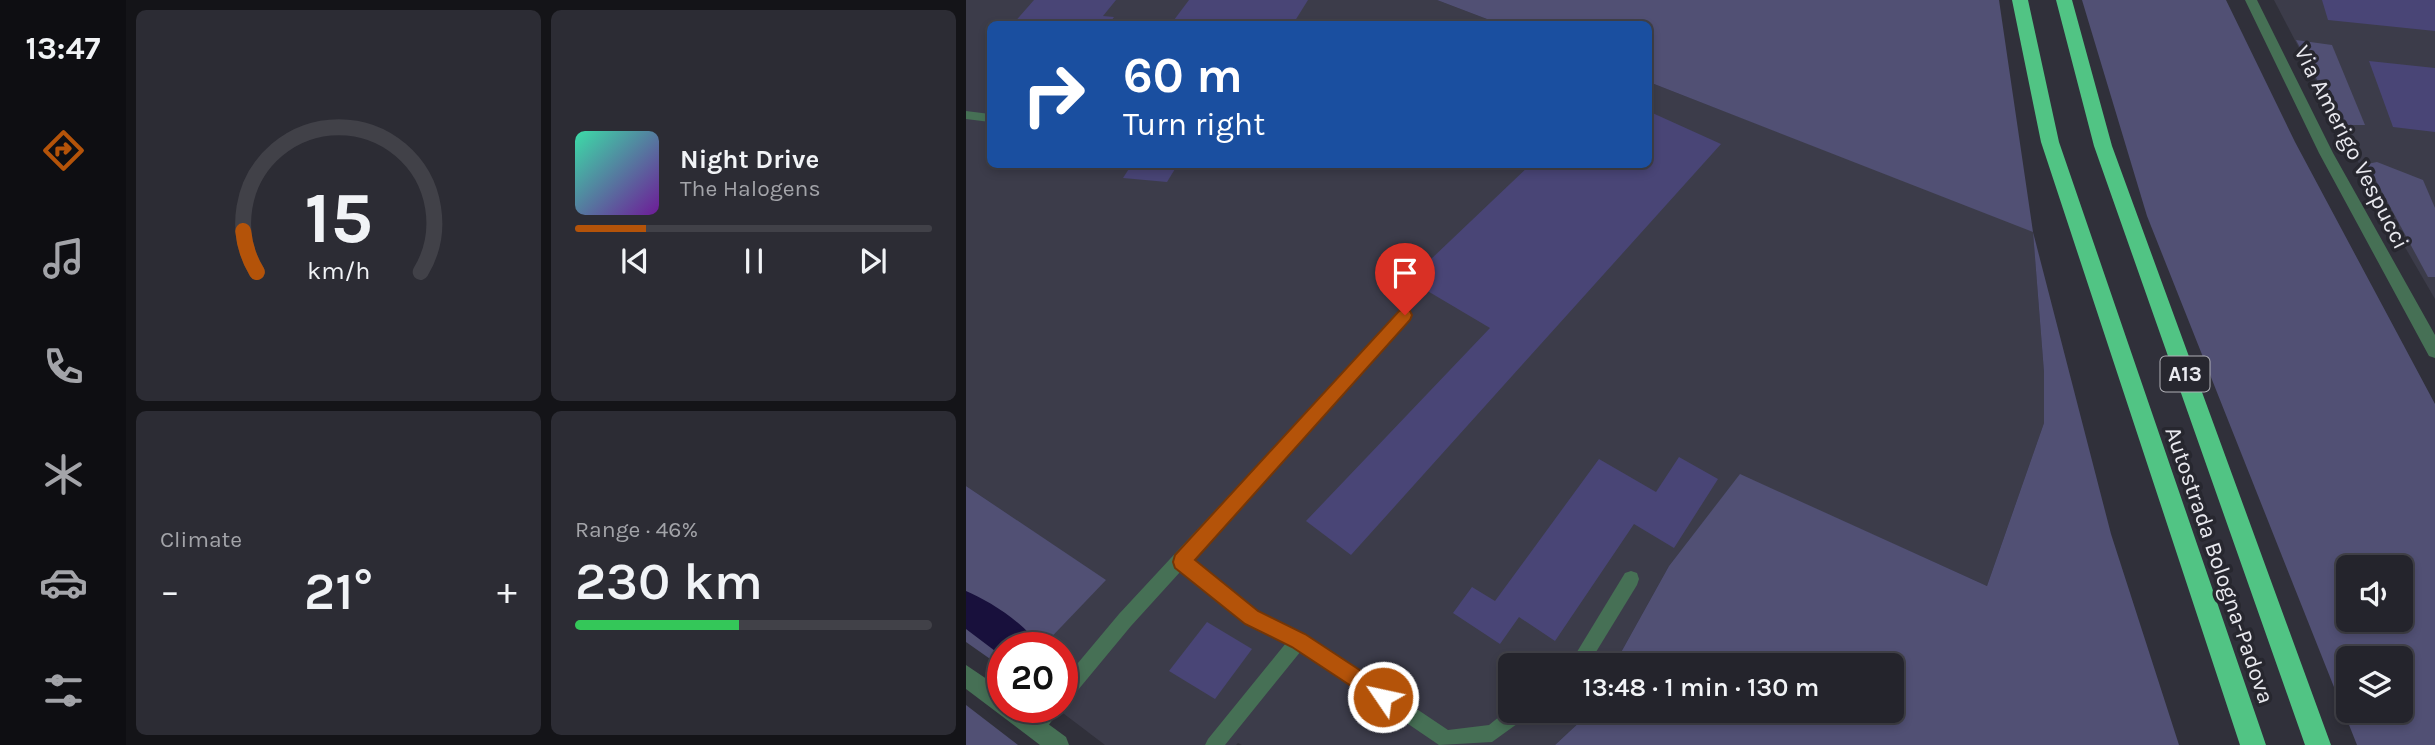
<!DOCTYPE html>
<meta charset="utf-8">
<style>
:root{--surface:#24242c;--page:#2c2c34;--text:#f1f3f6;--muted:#a3a4a9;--line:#414148;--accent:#b45309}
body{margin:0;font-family:Karla,sans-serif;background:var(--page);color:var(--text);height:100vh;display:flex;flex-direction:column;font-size:26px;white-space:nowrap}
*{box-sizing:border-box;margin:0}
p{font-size:23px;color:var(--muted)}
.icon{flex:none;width:38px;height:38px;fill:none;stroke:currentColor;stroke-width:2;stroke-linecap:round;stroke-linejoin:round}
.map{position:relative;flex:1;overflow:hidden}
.drawer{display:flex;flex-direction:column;gap:10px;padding:10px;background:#141418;width:840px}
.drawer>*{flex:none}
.guide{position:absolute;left:21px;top:21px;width:665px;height:147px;border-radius:10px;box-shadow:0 4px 10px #0003,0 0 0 2px var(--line);background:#1a4fa0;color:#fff;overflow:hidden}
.tools{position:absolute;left:1370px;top:555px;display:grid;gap:14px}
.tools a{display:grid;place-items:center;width:77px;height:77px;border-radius:10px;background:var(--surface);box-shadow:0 4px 10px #0003,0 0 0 2px var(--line);font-size:35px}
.speed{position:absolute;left:21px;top:632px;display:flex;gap:14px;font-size:35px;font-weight:700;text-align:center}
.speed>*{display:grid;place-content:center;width:91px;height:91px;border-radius:50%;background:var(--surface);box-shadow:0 4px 10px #0003,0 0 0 2px var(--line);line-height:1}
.speed .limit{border:10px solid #d22;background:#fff;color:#111}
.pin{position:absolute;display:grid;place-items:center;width:60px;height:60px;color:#fff;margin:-72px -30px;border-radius:50% 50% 50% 0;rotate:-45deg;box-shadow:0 0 7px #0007}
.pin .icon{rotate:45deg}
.me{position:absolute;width:77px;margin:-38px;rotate:304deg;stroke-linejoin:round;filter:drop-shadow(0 0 5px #0008)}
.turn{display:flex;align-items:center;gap:24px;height:147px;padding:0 21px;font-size:32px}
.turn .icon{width:91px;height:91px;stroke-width:2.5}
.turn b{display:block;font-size:49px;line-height:60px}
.big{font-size:52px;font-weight:600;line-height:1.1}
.drawer .card{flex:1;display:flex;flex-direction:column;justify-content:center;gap:10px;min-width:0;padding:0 24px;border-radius:10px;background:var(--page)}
.drawer .dial{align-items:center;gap:0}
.dial svg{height:182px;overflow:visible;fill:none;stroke:var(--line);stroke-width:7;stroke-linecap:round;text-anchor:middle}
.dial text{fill:var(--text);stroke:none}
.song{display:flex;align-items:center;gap:21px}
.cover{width:84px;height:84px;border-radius:10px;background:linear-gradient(135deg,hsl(160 70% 55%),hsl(280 70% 35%))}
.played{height:7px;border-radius:4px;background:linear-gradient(90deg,var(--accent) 20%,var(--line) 20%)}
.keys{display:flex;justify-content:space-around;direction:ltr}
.heat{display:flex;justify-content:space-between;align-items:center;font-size:38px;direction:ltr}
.charge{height:10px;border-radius:5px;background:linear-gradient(90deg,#34c759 46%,var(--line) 0)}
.drawer .tiles{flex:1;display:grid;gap:10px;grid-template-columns:repeat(2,1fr)}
.trip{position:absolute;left:532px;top:653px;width:406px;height:70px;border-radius:10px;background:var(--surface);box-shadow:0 4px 10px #0003,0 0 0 2px var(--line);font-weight:600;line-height:70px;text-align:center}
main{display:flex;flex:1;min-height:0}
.menu{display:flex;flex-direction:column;width:126px;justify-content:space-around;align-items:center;background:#0e0e12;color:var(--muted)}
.menu .icon{width:49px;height:49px}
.menu .selected{color:var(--accent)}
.menu b{font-size:32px;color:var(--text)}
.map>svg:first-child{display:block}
.built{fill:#3c3c4a}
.green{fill:#515074;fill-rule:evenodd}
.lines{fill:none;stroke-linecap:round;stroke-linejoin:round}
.canal{fill:#18103c;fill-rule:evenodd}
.building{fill:#494576}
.lane{fill:#467055;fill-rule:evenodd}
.street{fill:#467055;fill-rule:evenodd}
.highway{fill:#51c484;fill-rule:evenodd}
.route{fill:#b45309;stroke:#753606;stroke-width:2}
.labels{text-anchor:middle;stroke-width:7;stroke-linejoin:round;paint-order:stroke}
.shield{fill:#27272f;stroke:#b0b0b6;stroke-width:2}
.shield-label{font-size:21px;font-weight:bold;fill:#eaeaf0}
.street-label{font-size:23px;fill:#eaeaf0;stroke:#27272f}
</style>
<main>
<nav class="menu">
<b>13:47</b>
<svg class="icon selected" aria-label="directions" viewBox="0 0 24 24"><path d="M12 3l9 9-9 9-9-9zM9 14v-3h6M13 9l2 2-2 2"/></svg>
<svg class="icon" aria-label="music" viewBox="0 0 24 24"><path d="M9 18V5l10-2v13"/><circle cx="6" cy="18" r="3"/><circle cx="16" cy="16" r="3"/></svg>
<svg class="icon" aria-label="phone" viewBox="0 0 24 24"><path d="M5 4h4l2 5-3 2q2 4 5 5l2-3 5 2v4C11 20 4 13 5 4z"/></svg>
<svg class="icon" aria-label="climate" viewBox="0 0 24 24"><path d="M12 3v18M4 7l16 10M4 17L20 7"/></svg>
<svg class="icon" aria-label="car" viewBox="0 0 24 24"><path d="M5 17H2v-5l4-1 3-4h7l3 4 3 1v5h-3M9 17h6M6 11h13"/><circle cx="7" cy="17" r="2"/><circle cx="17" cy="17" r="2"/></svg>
<svg class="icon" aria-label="filters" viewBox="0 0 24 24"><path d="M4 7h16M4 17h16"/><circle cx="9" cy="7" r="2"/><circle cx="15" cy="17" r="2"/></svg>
</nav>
<section class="drawer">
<div class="tiles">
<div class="card dial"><svg viewBox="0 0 100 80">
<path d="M14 69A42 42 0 1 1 86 69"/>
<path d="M14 69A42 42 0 0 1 8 51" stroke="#b45309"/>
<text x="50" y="56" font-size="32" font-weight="700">15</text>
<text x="50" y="72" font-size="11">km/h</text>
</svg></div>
<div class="card">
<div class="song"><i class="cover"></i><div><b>Night Drive</b><p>The Halogens</p></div></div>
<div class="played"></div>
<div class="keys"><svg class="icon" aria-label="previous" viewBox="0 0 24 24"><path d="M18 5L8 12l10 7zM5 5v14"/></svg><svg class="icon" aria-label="pause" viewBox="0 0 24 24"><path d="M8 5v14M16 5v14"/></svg><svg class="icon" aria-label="next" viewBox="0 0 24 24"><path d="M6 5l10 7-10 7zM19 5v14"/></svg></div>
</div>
<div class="card"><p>Climate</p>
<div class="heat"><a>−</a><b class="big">21°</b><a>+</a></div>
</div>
<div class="card"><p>Range · 46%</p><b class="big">230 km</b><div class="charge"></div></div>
</div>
</section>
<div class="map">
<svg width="1469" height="745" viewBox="0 0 1469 745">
<rect width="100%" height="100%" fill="#30303a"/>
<g class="built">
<polygon points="0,0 471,0 534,24 24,24 24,164 682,164 683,82 1067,231 1078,372 1078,423 1021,586 774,475 703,566 648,665 544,665 544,710 622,711 618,718 589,745 276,745 272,743 270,745 139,745 89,707 96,707 96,648 76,647 139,580 0,486"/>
<polygon points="1308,0 1469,0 1469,299 1414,204"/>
</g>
<g class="green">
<polygon points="471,0 1033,0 1067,232 1145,534 1213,745 589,745 618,718 622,711 926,710 926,665 648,665 703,566 774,474 1021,586 1078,423 1078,372 1067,232 683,82 682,24 534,24"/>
<path d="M1116,0H1260L1329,142L1469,404V745H1391L1181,216ZM1435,567V620H1382V567ZM1435,658V710H1382V658Z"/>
<polygon points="1330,40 1366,45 1399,125 1375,125"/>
<polygon points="1411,162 1457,180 1469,208 1469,277 1462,277 1401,164"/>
<polygon points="0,486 140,580 76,647 37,648 37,668 0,642"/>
<polygon points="0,705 52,745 0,745"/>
</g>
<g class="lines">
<path class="canal" d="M0,591C22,600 64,626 73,648H37V657L0,629Z"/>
</g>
<g class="building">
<polygon points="68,0 150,0 137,16 148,17 143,24 47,24"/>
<polygon points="223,0 342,0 327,24 205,24"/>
<polygon points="1356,0 1469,0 1469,31 1362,20"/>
<polygon points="1403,61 1469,68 1469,132 1427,127"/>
<polygon points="682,111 755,144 385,555 340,521 524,328 443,280 565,164 682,164"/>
<polygon points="166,164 212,164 201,182 157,178"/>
<polygon points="713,457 752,479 708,548 668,524 589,641 553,617 534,644 487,613 506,587 529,601 633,459 690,492"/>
<polygon points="241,622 286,649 249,699 203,671"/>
</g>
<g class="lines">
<g class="lane">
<polygon points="0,111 24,114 24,122 0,119"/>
<polygon points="439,309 444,311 446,315 444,319 225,559 292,611 339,634 482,730 523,725 544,708 544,710 565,710 562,716 526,742 473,745 335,651 259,745 239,745 242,739 320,643 280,623 215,571 165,626 102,702 96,705 96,682 153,614 434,311"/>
<polygon points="665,571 671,573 673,579 671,585 622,665 603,665 659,573"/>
<polygon points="76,707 96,707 76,734 70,737 64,734 61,728"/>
</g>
<g class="street">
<polygon points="1279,0 1291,0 1367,153 1469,335 1469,358 1463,356 1353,153"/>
<polygon points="0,665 37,690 37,707 59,707 100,737 103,745 74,745 0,689"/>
</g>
<g class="highway">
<polygon points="1046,0 1062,0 1093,142 1300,745 1274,745 1075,142"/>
<polygon points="1090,0 1106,0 1146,146 1365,745 1339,745 1128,146"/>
</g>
</g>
<polygon class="route" points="439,309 444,311 446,315 444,320 229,560 292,611 339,634 424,690 427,697 424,704 417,707 326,647 279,624 209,568 207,562 209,555 433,311"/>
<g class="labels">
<rect class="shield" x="1194.5" y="356.5" width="49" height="35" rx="5"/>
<g class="shield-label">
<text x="1219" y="381">A13</text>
</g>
<g class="street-label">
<text transform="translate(1386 147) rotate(63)" y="8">Via Amerigo Vespucci</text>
<text transform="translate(1254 565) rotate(71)" y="8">Autostrada Bologna-Padova</text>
</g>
</g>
</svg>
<div class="tools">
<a><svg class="icon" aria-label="sound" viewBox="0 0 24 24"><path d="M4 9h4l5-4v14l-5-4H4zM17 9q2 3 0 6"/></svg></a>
<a><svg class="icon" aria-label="layers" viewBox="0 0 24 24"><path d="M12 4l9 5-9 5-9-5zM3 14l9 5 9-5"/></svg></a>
</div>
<div class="speed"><div class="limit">20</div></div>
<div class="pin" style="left:439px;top:315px;background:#d93025"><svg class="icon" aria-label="arrive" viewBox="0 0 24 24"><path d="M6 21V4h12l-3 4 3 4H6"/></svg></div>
<svg class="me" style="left:417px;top:697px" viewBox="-20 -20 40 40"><circle r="17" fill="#b45309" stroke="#fff" stroke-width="3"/><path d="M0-11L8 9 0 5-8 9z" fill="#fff"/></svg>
<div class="trip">13:48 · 1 min · 130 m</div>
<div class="guide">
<div class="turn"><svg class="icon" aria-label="right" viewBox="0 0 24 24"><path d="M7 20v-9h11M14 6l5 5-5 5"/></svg><div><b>60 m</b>Turn right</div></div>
</div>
</div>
</main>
